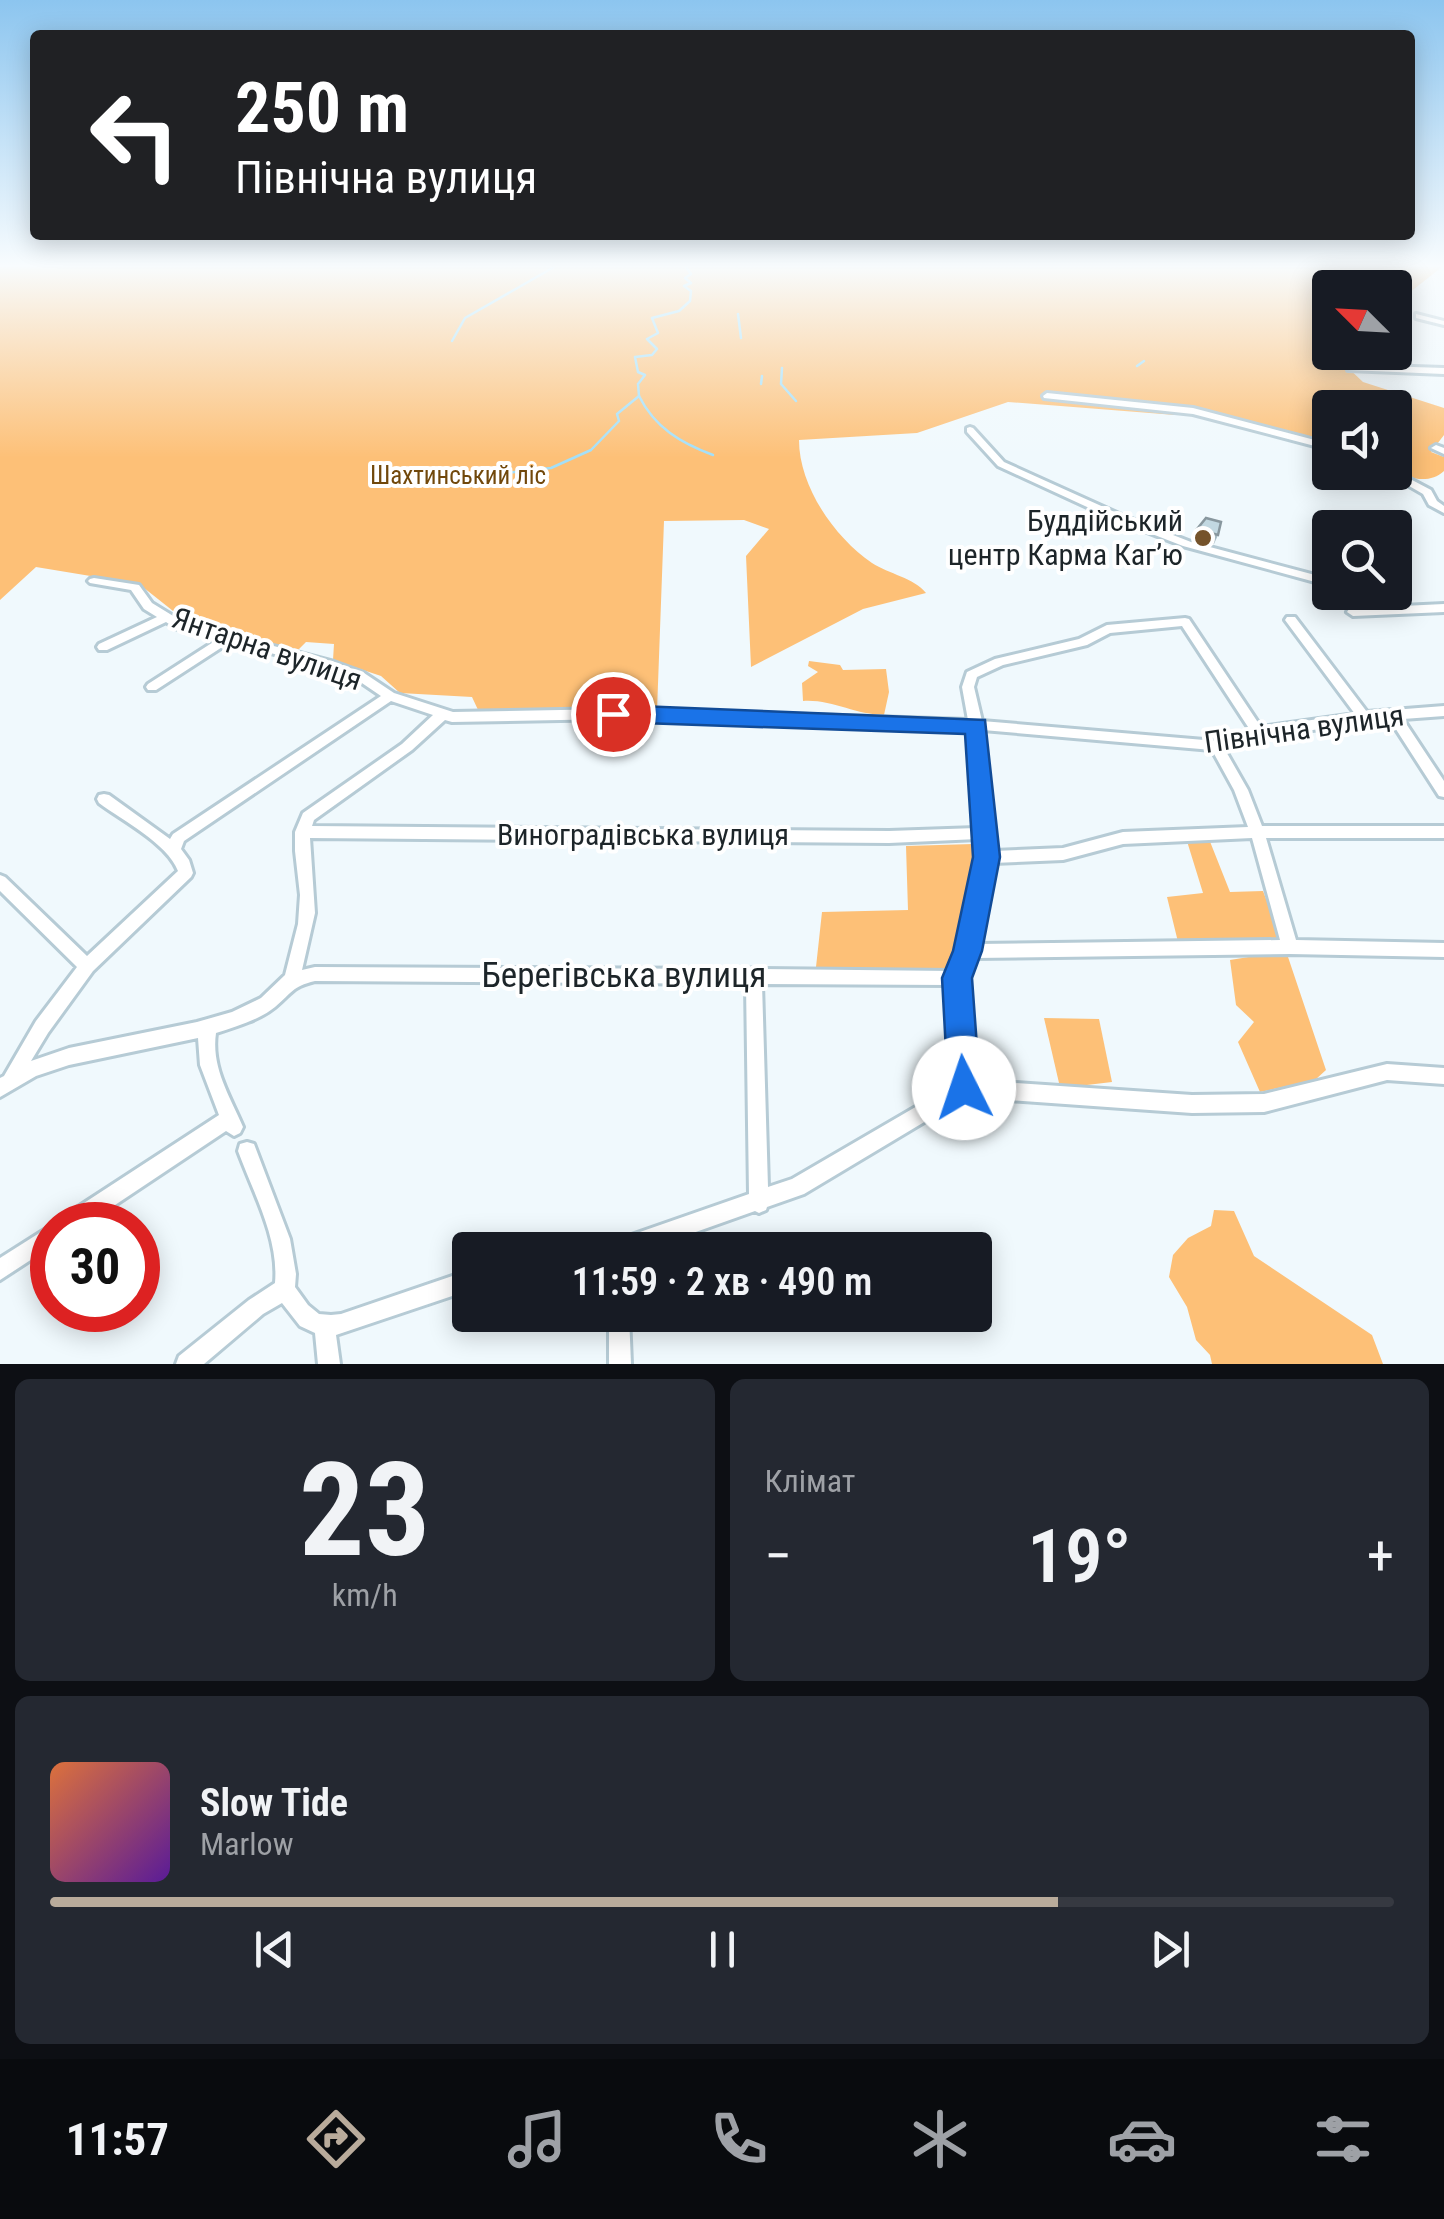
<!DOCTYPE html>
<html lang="uk">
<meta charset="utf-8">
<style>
:root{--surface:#171b24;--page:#242831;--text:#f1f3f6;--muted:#9ea1a6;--line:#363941;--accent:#b9ab9b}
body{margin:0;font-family:"Roboto Condensed",sans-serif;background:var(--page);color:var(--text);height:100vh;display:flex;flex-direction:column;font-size:38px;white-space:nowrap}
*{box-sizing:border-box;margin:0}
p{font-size:32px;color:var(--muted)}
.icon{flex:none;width:55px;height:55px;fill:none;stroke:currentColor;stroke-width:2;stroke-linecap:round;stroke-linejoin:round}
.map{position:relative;height:1364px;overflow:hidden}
.drawer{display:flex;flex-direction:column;gap:15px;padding:15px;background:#0d0f14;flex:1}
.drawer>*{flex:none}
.banner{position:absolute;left:30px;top:30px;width:1385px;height:210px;border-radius:10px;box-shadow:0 5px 25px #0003;background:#202124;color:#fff;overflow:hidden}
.needle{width:65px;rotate:294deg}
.controls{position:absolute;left:1312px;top:270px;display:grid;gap:20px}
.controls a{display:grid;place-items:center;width:100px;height:100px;border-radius:10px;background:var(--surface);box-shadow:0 5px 25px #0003;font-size:50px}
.speed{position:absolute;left:30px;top:1202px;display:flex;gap:20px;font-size:50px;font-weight:700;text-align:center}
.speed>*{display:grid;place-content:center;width:130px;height:130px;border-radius:50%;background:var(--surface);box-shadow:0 5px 25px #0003;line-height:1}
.speed .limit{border:15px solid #d22;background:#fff;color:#111}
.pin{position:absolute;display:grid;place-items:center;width:85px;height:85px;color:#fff;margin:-42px;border:5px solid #fff;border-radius:50%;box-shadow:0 2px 10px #0007}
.me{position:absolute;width:110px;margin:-55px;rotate:356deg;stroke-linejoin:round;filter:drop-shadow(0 0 8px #0008)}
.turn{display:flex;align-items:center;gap:35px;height:210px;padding:0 40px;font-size:45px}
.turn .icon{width:130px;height:130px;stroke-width:2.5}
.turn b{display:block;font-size:70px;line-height:85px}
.big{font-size:75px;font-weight:600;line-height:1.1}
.drawer .card{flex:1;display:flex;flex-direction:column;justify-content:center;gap:15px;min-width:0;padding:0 35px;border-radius:15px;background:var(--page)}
.drawer .dial{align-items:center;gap:0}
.dial b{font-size:130px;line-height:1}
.song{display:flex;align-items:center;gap:30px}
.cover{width:120px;height:120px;border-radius:15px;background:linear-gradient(135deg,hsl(20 70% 55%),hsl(270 70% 35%))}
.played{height:10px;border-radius:5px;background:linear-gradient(90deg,var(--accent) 75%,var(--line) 75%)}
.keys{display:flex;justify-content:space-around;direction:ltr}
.heat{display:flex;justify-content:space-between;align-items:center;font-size:55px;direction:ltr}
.drawer .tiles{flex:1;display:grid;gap:15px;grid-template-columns:1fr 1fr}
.card:last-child{grid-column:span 2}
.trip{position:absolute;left:452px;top:1232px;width:540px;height:100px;border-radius:10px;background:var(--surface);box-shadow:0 5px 25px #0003;font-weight:600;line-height:100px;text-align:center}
.dock{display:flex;height:160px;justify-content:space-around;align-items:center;background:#090b0e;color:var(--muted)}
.dock .icon{width:70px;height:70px}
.dock .on{color:var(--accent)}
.dock b{font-size:45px;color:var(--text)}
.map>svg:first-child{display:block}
.green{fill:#fdc077}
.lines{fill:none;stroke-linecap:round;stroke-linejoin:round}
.stream{stroke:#a2dff9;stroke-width:2.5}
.minor-casing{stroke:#b6cbd5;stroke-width:6}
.minor{fill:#fff;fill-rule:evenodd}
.wall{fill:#a7bac2}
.building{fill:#c2d8e1;stroke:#88979e;stroke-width:2.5}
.route{fill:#1a73e8;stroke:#114b97;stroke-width:2.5}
.poi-dot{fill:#75532b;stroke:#fff;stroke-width:4}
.labels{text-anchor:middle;stroke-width:8;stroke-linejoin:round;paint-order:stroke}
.far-park-label{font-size:25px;fill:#71480b;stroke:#fff}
.poi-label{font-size:30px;fill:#1d2529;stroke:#fff;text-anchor:end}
.street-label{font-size:30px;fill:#1d2529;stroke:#fff}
.near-street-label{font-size:35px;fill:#1d2529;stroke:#fff}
</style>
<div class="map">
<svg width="1444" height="1364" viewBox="0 0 1444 1364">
<rect width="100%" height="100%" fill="#f0f9fd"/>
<g class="green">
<path d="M0,267H1442L1395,304V288H1330V352L1347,353L1344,364L1363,382L1444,408V435L1431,452L1444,457V471C1430,484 1411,479 1395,472V408H1330V446L1190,408L1175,415L1008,402L917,433L799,440C799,486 834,537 872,563C889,574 914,578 926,593L863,609L751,667L746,556L769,529L744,520L664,521L657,711L479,712L472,697L400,693L381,676L333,660L334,644L306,642L296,652L192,626L139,584L36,567L0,600Z"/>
<path d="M809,661L840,665L843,670L886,669L889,692L884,715C856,715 831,699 803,701L802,683L818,672L808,666Z"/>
<polygon points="1186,838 1209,839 1230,892 1263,891 1283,943 1178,942 1167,897 1203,893"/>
<polygon points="973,844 979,854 951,973 816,967 822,912 908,910 906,846"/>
<polygon points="1286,951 1326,1070 1315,1080 1260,1092 1238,1042 1254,1022 1236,1005 1230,960"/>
<polygon points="1044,1018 1099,1019 1112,1082 1070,1087 1059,1083"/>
<polygon points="1214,1210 1234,1211 1254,1256 1372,1335 1383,1364 1212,1364 1210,1355 1196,1340 1187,1307 1169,1277 1173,1255 1188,1238 1211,1226"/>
</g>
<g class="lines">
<g class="stream">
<polyline points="738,314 741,338"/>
<polyline points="452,341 465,318 554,267"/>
<polyline points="1137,366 1144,361"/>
<polyline points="782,368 781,384 796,401"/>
<polyline points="761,384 762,376"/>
<path d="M639,396C655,428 681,443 713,455"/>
<polyline points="471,477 551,468 591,450 619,421 617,414 639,396 638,384 645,375 638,372 635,357 652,355 657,349 647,339 658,333 652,318 679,311 690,301 691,291 684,286 691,283 685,278 691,274 686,267"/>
</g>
<g class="minor-casing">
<g id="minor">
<polygon points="1416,314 1444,321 1444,325 1416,318"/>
<polygon points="1351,365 1444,368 1444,374 1348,370 1348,366"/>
<polygon points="1047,393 1193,408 1330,444 1330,450 1193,414 1044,398 1043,396"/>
<polygon points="970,427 973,428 1004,462 1119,514 1191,542 1330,579 1330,586 1183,546 1111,518 998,466 967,432 967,428"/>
<polygon points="1436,445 1444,448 1444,454 1431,448"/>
<polygon points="1395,471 1431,490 1437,501 1444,506 1444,513 1429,505 1423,494 1385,472 1395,472"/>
<path d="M94,578L139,585L152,603L183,622L334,662L364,673L394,693L453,712L613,709L968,720L962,687L967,672L995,659L1079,639L1107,625L1185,618L1189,619L1261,727L1355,714L1285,620L1287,617H1295L1367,712L1444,706V716L1403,719L1444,781V797L1439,796L1390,720L1259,737L1224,748L1248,790L1262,826H1444V838H1266L1296,940L1444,943V957L1290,954L973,958L965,978L972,1080L1192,1095L1264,1094L1387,1064L1444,1068V1084L1387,1080L1264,1112L1192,1113L966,1097L804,1194L767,1207L766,1210L759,1213L755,1211L645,1250H607L610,1243L617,1240L749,1194L746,984L315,981C291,987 293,992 275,1007C259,1020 235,1027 216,1033C211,1068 230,1096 243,1127L240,1133L234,1136L226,1131L85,1225H58L61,1218L219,1115L200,1065L198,1038L69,1065L36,1076L0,1097V1078L4,1076L36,1021L77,967L0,891V875L5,877L87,956L178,871C167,843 123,821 99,803L97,799L99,795L104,794L109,795L170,839L173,834L381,696L356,679L326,668L230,642L156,690H148L146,687L148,684L218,639L175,628L166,622L107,650H99L97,647L99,644L157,617L144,609L131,590L90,583L88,581L90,579ZM1182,626L1250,730L1216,741L982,721L974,687L977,677L1003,665L1087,645L1110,633ZM391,701L433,715L402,744L303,813L295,832V851L300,895L298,924L285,975L261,998L232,1012L197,1022L69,1048L31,1061L48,1033L93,971L191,877L193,873L189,860L181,849L184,841ZM613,719L970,729L977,828L889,831L312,826L314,820L412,750L445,720L452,722ZM983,730L1212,750L1234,790L1248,827L1123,832L1063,848L994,851ZM310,838L889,843L978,839C981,873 965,939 952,971L759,969L754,968L749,969L315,967L302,970L315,913ZM1252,838L1280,940L977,944L993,863L1063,860L1123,844ZM762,984L949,985L955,1084L792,1179L768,1187Z"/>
<polygon points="1343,592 1357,592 1382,607 1444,604 1444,612 1353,616 1347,612 1349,609 1367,608"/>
<path d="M247,1142L254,1144L290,1239L296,1274L295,1287L308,1305L319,1314L331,1315L341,1314L470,1270V1290L336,1335L340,1364H318L315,1333L300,1326L282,1303L263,1314L204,1364H176L179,1356L249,1300L275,1283C279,1238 253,1192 238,1151L240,1144Z"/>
<polygon points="52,1225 52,1246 0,1280 0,1258"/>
<polygon points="609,1315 629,1315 631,1364 609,1364"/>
</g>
</g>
<use href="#minor" class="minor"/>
</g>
<polygon class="wall" points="1197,529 1218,535 1214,544 1194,539"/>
<polygon class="building" points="1206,518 1221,522 1218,535 1197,529"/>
<linearGradient id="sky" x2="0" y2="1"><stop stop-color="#8cc5ef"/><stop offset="0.58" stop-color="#f8fcfe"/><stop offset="1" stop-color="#f8fcfe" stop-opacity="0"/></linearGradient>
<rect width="1444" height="458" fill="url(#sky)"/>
<polygon class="route" points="613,705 985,720 1000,857 982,951 972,978 980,1088 975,1099 964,1103 952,1099 948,1088 942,978 953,951 973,857 965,734 613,722 601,714"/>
<circle class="poi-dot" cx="1203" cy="538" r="10"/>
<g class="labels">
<g class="far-park-label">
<text x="458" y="484">Шахтинський ліс</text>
</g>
<g class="poi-label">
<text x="1183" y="531">Буддійський<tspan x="1183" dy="34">центр Карма Кагʼю</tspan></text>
</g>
<g class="street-label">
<text transform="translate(267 649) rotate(19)" y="10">Янтарна вулиця</text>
<text transform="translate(1304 729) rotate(-8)" y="10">Північна вулиця</text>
<text x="643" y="845">Виноградівська вулиця</text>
</g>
<g class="near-street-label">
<text x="624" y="987">Берегівська вулиця</text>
</g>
</g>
</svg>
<div class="controls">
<a><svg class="needle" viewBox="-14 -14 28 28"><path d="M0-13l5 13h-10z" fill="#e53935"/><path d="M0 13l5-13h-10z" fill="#9ea1a6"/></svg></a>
<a><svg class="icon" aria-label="sound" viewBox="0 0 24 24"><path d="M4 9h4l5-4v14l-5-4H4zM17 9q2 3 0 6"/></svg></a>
<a><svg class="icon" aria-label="search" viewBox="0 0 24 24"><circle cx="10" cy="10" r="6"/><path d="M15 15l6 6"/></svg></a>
</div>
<div class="speed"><div class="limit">30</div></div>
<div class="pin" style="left:613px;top:714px;background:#d93025"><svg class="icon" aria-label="arrive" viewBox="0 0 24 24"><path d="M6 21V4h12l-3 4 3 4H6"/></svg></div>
<svg class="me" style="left:964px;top:1088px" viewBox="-20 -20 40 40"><circle r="19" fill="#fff"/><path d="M0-13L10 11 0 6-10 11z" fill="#1a73e8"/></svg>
<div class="trip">11:59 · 2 хв · 490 m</div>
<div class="banner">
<div class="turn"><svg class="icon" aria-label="left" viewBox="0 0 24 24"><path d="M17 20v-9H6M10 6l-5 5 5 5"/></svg><div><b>250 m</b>Північна вулиця</div></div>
</div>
</div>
<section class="drawer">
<div class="tiles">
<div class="card dial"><b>23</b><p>km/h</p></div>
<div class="card"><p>Клімат</p>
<div class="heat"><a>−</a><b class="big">19°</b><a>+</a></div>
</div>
<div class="card">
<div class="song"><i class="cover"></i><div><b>Slow Tide</b><p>Marlow</p></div></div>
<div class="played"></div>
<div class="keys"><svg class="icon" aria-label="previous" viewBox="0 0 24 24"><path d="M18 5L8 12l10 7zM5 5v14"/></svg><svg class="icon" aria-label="pause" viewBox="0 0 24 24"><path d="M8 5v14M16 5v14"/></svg><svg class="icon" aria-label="next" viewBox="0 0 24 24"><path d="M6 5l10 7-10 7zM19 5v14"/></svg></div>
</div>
</div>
</section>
<nav class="dock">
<b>11:57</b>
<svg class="icon on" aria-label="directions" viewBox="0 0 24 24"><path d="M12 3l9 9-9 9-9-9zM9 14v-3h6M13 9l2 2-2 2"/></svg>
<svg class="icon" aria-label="music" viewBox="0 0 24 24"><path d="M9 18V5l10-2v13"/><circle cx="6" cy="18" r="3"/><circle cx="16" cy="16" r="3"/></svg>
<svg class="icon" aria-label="phone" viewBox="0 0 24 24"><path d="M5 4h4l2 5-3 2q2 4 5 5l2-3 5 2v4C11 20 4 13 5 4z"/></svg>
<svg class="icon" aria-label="climate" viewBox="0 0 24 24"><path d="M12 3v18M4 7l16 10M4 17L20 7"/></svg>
<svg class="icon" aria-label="car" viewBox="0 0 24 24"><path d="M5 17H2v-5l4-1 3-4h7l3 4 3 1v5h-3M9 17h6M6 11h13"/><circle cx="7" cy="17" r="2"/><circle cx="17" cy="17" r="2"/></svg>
<svg class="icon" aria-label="filters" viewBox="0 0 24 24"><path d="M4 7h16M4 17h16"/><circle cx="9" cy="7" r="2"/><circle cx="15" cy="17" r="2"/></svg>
</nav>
